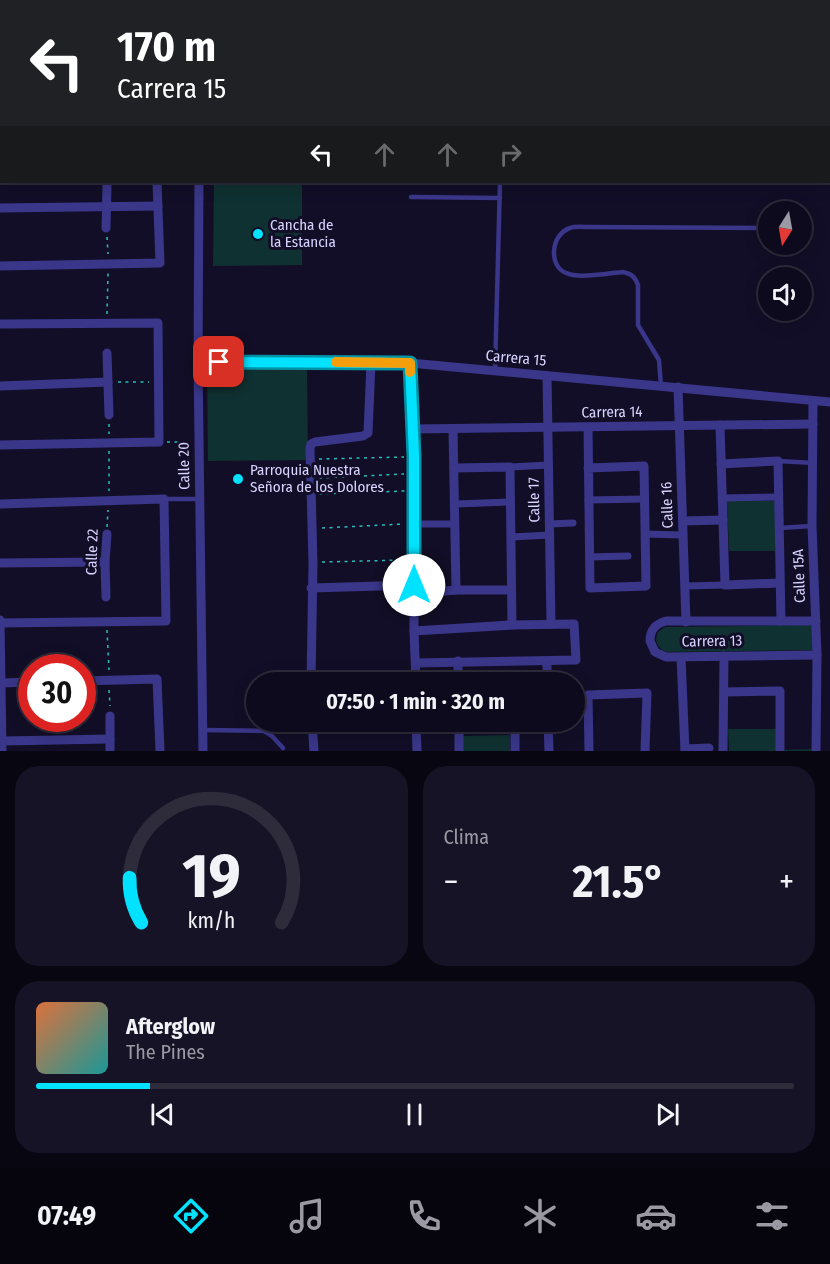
<!DOCTYPE html>
<html lang="es">
<meta charset="utf-8">
<style>
:root{--surface:#0e0a1d;--page:#171326;--text:#f1f3f6;--muted:#9b9aa4;--line:#2e2b3b;--accent:#00e2ff}
body{margin:0;font-family:"Fira Sans Condensed",sans-serif;background:var(--page);color:var(--text);height:100vh;display:flex;flex-direction:column;font-size:22px;white-space:nowrap}
*{box-sizing:border-box;margin:0}
p{font-size:20px;color:var(--muted)}
.icon{flex:none;width:33px;height:33px;fill:none;stroke:currentColor;stroke-width:2;stroke-linecap:round;stroke-linejoin:round}
.map{position:relative;height:751px;overflow:hidden}
.side{display:flex;flex-direction:column;gap:15px;padding:15px;background:#080610;flex:1}
.side>*{flex:none}
.hud{position:absolute;left:0px;top:0px;width:831px;height:183px;box-shadow:0 3px 15px #0003,0 0 0 2px var(--line);background:#202124;color:#fff;overflow:hidden}
.needle{width:39px;rotate:191deg}
.tools{position:absolute;left:758px;top:201px;display:grid;gap:12px}
.tools a{display:grid;place-items:center;width:54px;height:54px;border-radius:50%;background:var(--surface);box-shadow:0 3px 15px #0003,0 0 0 2px var(--line);font-size:30px}
.speed{position:absolute;left:18px;top:654px;display:flex;gap:12px;font-size:30px;font-weight:700;text-align:center}
.speed>*{display:grid;place-content:center;width:78px;height:78px;border-radius:50%;background:var(--surface);box-shadow:0 3px 15px #0003,0 0 0 2px var(--line);line-height:1}
.speed .limit{border:9px solid #d22;background:#fff;color:#111}
.pin{position:absolute;display:grid;place-items:center;width:51px;height:51px;color:#fff;margin:-26px;border-radius:12px;box-shadow:0 3px 9px #0006}
.me{position:absolute;width:66px;margin:-33px;rotate:0deg;stroke-linejoin:round;filter:drop-shadow(0 0 4px #0008)}
.turn{display:flex;align-items:center;gap:21px;height:126px;padding:0 18px;font-size:27px}
.turn .icon{width:78px;height:78px;stroke-width:2.5}
.turn b{display:block;font-size:42px;line-height:51px}
.lanes{display:flex;align-items:center;height:57px;padding:0 18px;background:#0003;justify-content:center;gap:30px;direction:ltr}
.lanes .off{opacity:.35}
.big{font-size:45px;font-weight:700;line-height:1.1}
.side .widget{flex:1;display:flex;flex-direction:column;justify-content:center;gap:9px;min-width:0;padding:0 21px;border-radius:24px;background:var(--page)}
.side .dial{align-items:center;gap:0}
.dial svg{height:156px;overflow:visible;fill:none;stroke:var(--line);stroke-width:7;stroke-linecap:round;text-anchor:middle}
.dial text{fill:var(--text);stroke:none}
.song{display:flex;align-items:center;gap:18px}
.cover{width:72px;height:72px;border-radius:9px;background:linear-gradient(135deg,hsl(20 70% 55%),hsl(180 70% 35%))}
.played{height:6px;border-radius:3px;background:linear-gradient(90deg,var(--accent) 15%,var(--line) 15%)}
.keys{display:flex;justify-content:space-around;direction:ltr}
.heat{display:flex;justify-content:space-between;align-items:center;font-size:33px;direction:ltr}
.side .tiles{flex:1;display:grid;gap:15px;grid-template-columns:1fr 1fr}
.widget:last-child{grid-column:span 2}
.trip{position:absolute;left:246px;top:672px;width:339px;height:60px;border-radius:30px;background:var(--surface);box-shadow:0 3px 15px #0003,0 0 0 2px var(--line);font-weight:700;line-height:60px;text-align:center}
.tabs{display:flex;height:96px;justify-content:space-around;align-items:center;background:#06040c;color:var(--muted)}
.tabs .icon{width:42px;height:42px}
.tabs .active{color:var(--accent)}
.tabs b{font-size:27px;color:var(--text)}
.map>svg:first-child{display:block}
.green{fill:#103131}
.lines{fill:none;stroke-linecap:round;stroke-linejoin:round}
.path{stroke:#27bfb8;stroke-width:1.5;stroke-dasharray:3 4.5;stroke-linecap:butt}
.service{stroke:#3a3689;stroke-width:4.5}
.pedestrian{stroke:#3a3689;stroke-width:7}
.minor{stroke:#3a3689;stroke-width:9}
.route-casing{stroke:#0093a6;stroke-width:15}
.route{stroke:#00e2ff;stroke-width:10}
.slow{stroke:#f59e0b;stroke-width:10}
.poi-dot{fill:#00e2ff;stroke:#120e27;stroke-width:2}
.labels{text-anchor:middle;stroke-width:6;stroke-linejoin:round;paint-order:stroke}
.poi-label{font-size:15px;fill:#d9d4ff;stroke:#120e27;text-anchor:start}
.street-label{font-size:15px;fill:#d9d4ff;stroke:#120e27}
</style>
<div class="map">
<svg width="830" height="751" viewBox="0 0 830 751">
<rect width="100%" height="100%" fill="#120e27"/>
<g class="green">
<polygon points="214,182 302,182 302,265 213,266"/>
<polygon points="307,368 308,460 208,461 207,369"/>
<polygon points="727,501 775,501 775,551 729,551"/>
<path d="M818,625V650L666,652C657,648 654,641 658,632L665,627Z"/>
<polygon points="728,729 778,729 778,750 815,749 815,751 729,751"/>
<polygon points="510,735 510,751 463,751 463,736"/>
</g>
<g class="lines">
<g class="path">
<polyline points="107,237 108,254"/>
<polyline points="107,314 108,273"/>
<polyline points="118,382 149,382"/>
<polyline points="109,424 109,434"/>
<polyline points="167,442 189,442"/>
<polyline points="109,451 109,491"/>
<polyline points="319,459 404,457"/>
<polyline points="319,478 404,474"/>
<polyline points="319,494 405,491"/>
<polyline points="107,527 108,510"/>
<polyline points="322,528 404,524"/>
<polyline points="322,562 404,560"/>
<polyline points="107,630 109,670"/>
<polyline points="109,690 110,706"/>
</g>
<g class="service">
<polyline points="411,197 500,198"/>
<polyline points="801,237 803,238"/>
<polyline points="495,371 500,182"/>
<path d="M661,386L659,360L638,325V285C635,277 632,274 623,272C609,273 579,279 566,273C548,266 551,234 570,228C575,226 583,227 589,227L768,228"/>
<polyline points="778,461 814,463"/>
<polyline points="164,499 200,499"/>
<polyline points="779,528 812,526"/>
<polyline points="203,730 264,731 272,736 283,748"/>
</g>
<g class="pedestrian">
<polyline points="510,467 549,465"/>
<polyline points="722,498 778,497"/>
<polyline points="588,500 645,499"/>
<polyline points="455,504 510,502"/>
<polyline points="414,524 455,524"/>
<polyline points="549,524 573,523"/>
<polyline points="645,534 683,535"/>
<polyline points="511,537 550,535"/>
<polyline points="589,557 628,556"/>
<polyline points="685,586 725,585"/>
</g>
<g class="minor">
<polyline points="0,88 2,88"/>
<polyline points="0,147 2,147"/>
<polyline points="199,182 198,361 203,751"/>
<polyline points="0,208 158,206"/>
<polyline points="106,228 107,185"/>
<polyline points="0,266 160,263 157,182"/>
<polyline points="0,324 158,323 159,442 0,445"/>
<polyline points="107,353 109,415"/>
<polyline points="198,361 410,363 830,402"/>
<polyline points="410,363 414,456 414,631 416,682"/>
<polyline points="547,376 551,624"/>
<polyline points="0,386 108,382"/>
<polyline points="678,387 686,622"/>
<polyline points="813,401 812,526 817,655 816,751"/>
<polyline points="720,425 725,585 779,583"/>
<polyline points="588,427 590,588 646,586 644,466 588,468"/>
<polyline points="412,429 813,424"/>
<polyline points="453,429 456,590"/>
<polyline points="721,464 778,461 781,621"/>
<polyline points="454,468 510,467 512,625"/>
<polyline points="0,504 164,499 166,621 0,623"/>
<polyline points="683,521 723,520"/>
<polyline points="0,563 105,562"/>
<polyline points="311,588 414,585"/>
<polyline points="414,594 456,590 511,590"/>
<polyline points="106,597 105,562 107,534"/>
<polyline points="0,620 2,751"/>
<path d="M816,621H666C655,624 650,630 650,641L655,652L666,657L817,655"/>
<polyline points="414,631 512,625 574,624 576,660 416,663"/>
<polyline points="681,657 685,751"/>
<polyline points="458,661 458,682"/>
<polyline points="547,661 547,682"/>
<polyline points="82,681 157,679 160,751"/>
<polyline points="311,682 313,563 310,449 311,444 315,442 363,436 368,433 371,363"/>
<polyline points="0,683 32,682"/>
<polyline points="724,692 780,691 780,751"/>
<polyline points="110,716 110,751"/>
<polyline points="312,722 314,751"/>
<polyline points="416,722 417,751"/>
<polyline points="459,722 459,751"/>
<polyline points="515,722 515,751"/>
<polyline points="548,722 549,751"/>
<polyline points="2,741 110,739"/>
<polyline points="685,749 709,748"/>
<polyline points="589,751 588,695 647,693 645,751"/>
<polyline points="723,751 724,656"/>
</g>
</g>
<g class="lines">
<g class="route-casing">
<polyline id="route" points="219,362 410,363 414,456 414,585"/>
</g>
<use href="#route" class="route"/>
<polyline class="slow" points="336,362 410,363 410,372"/>
</g>
<g class="poi-dot">
<circle cx="258" cy="234" r="6"/>
<circle cx="238" cy="479" r="6"/>
</g>
<g class="labels">
<g class="poi-label">
<text x="270" y="230">Cancha de<tspan x="270" dy="17">la Estancia</tspan></text>
<text x="250" y="475">Parroquia Nuestra<tspan x="250" dy="17">Señora de los Dolores</tspan></text>
</g>
<g class="street-label">
<text transform="translate(516 358) rotate(5)" y="5">Carrera 15</text>
<text transform="translate(612 412) rotate(-1)" y="5">Carrera 14</text>
<text transform="translate(184 466) rotate(-91)" y="5">Calle 20</text>
<text transform="translate(534 500) rotate(-91)" y="5">Calle 17</text>
<text transform="translate(667 505) rotate(-92)" y="5">Calle 16</text>
<text transform="translate(92 552) rotate(-88)" y="5">Calle 22</text>
<text transform="translate(799 576) rotate(-92)" y="5">Calle 15A</text>
<text transform="translate(712 641) rotate(-1)" y="5">Carrera 13</text>
</g>
</g>
</svg>
<div class="tools">
<a><svg class="needle" viewBox="-14 -14 28 28"><path d="M0-13l5 13h-10z" fill="#e53935"/><path d="M0 13l5-13h-10z" fill="#9b9aa4"/></svg></a>
<a><svg class="icon" aria-label="sound" viewBox="0 0 24 24"><path d="M4 9h4l5-4v14l-5-4H4zM17 9q2 3 0 6"/></svg></a>
</div>
<div class="speed"><div class="limit">30</div></div>
<div class="pin" style="left:219px;top:362px;background:#d93025"><svg class="icon" aria-label="arrive" viewBox="0 0 24 24"><path d="M6 21V4h12l-3 4 3 4H6"/></svg></div>
<svg class="me" style="left:414px;top:585px" viewBox="-20 -20 40 40"><circle r="19" fill="#fff"/><path d="M0-13L10 11 0 6-10 11z" fill="#00e2ff"/></svg>
<div class="trip">07:50 · 1 min · 320 m</div>
<div class="hud">
<div class="turn"><svg class="icon" aria-label="left" viewBox="0 0 24 24"><path d="M17 20v-9H6M10 6l-5 5 5 5"/></svg><div><b>170 m</b>Carrera 15</div></div>
<div class="lanes"><svg class="icon" aria-label="left" viewBox="0 0 24 24"><path d="M17 20v-9H6M10 6l-5 5 5 5"/></svg><svg class="icon off" aria-label="ahead" viewBox="0 0 24 24"><path d="M12 20V5M6 11l6-6 6 6"/></svg><svg class="icon off" aria-label="ahead" viewBox="0 0 24 24"><path d="M12 20V5M6 11l6-6 6 6"/></svg><svg class="icon off" aria-label="right" viewBox="0 0 24 24"><path d="M7 20v-9h11M14 6l5 5-5 5"/></svg></div>
</div>
</div>
<section class="side">
<div class="tiles">
<div class="widget dial"><svg viewBox="0 0 100 80">
<path d="M14 69A42 42 0 1 1 86 69"/>
<path d="M14 69A42 42 0 0 1 8 46" stroke="#00e2ff"/>
<text x="50" y="56" font-size="32" font-weight="700">19</text>
<text x="50" y="72" font-size="11">km/h</text>
</svg></div>
<div class="widget"><p>Clima</p>
<div class="heat"><a>−</a><b class="big">21.5°</b><a>+</a></div>
</div>
<div class="widget">
<div class="song"><i class="cover"></i><div><b>Afterglow</b><p>The Pines</p></div></div>
<div class="played"></div>
<div class="keys"><svg class="icon" aria-label="previous" viewBox="0 0 24 24"><path d="M18 5L8 12l10 7zM5 5v14"/></svg><svg class="icon" aria-label="pause" viewBox="0 0 24 24"><path d="M8 5v14M16 5v14"/></svg><svg class="icon" aria-label="next" viewBox="0 0 24 24"><path d="M6 5l10 7-10 7zM19 5v14"/></svg></div>
</div>
</div>
</section>
<nav class="tabs">
<b>07:49</b>
<svg class="icon active" aria-label="directions" viewBox="0 0 24 24"><path d="M12 3l9 9-9 9-9-9zM9 14v-3h6M13 9l2 2-2 2"/></svg>
<svg class="icon" aria-label="music" viewBox="0 0 24 24"><path d="M9 18V5l10-2v13"/><circle cx="6" cy="18" r="3"/><circle cx="16" cy="16" r="3"/></svg>
<svg class="icon" aria-label="phone" viewBox="0 0 24 24"><path d="M5 4h4l2 5-3 2q2 4 5 5l2-3 5 2v4C11 20 4 13 5 4z"/></svg>
<svg class="icon" aria-label="climate" viewBox="0 0 24 24"><path d="M12 3v18M4 7l16 10M4 17L20 7"/></svg>
<svg class="icon" aria-label="car" viewBox="0 0 24 24"><path d="M5 17H2v-5l4-1 3-4h7l3 4 3 1v5h-3M9 17h6M6 11h13"/><circle cx="7" cy="17" r="2"/><circle cx="17" cy="17" r="2"/></svg>
<svg class="icon" aria-label="filters" viewBox="0 0 24 24"><path d="M4 7h16M4 17h16"/><circle cx="9" cy="7" r="2"/><circle cx="15" cy="17" r="2"/></svg>
</nav>
